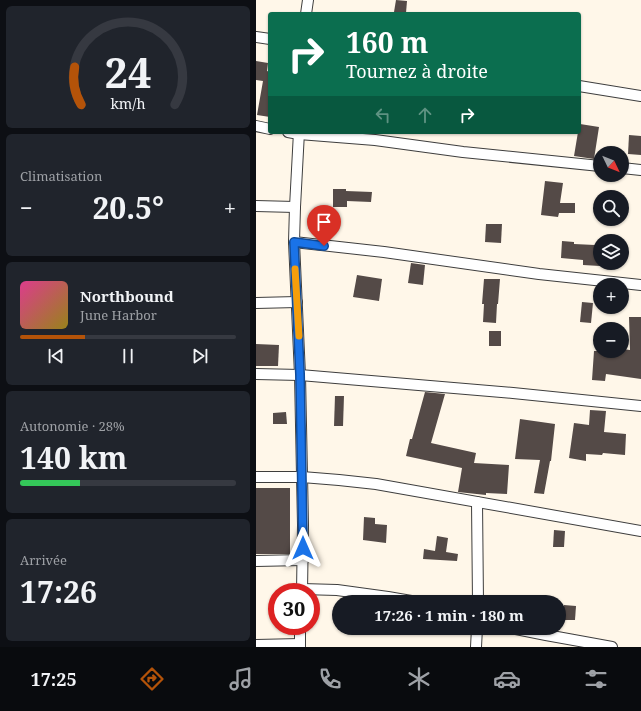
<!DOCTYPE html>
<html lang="fr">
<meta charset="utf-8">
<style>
:root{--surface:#171b24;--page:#20242c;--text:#f1f3f6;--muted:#9ea1a6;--line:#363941;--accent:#b45309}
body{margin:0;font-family:"Noto Serif",serif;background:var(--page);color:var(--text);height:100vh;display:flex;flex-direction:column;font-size:15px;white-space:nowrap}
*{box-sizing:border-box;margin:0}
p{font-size:13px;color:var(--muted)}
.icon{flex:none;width:22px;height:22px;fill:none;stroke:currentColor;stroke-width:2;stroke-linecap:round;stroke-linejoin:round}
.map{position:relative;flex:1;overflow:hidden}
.side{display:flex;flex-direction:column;gap:6px;padding:6px;background:#0d0f14;width:256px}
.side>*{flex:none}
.guide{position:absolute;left:12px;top:12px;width:313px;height:122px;border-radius:4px;box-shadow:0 1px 3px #0004;background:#0b6e4f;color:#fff;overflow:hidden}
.needle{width:26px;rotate:133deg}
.fabs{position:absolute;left:337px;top:146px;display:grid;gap:8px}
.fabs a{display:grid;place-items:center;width:36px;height:36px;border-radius:50%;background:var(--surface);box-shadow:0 1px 3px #0004;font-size:20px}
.speed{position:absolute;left:12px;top:583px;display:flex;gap:8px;font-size:20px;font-weight:700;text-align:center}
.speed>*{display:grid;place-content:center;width:52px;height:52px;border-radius:50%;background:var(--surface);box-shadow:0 1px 3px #0004;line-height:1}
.speed .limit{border:6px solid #d22;background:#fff;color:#111}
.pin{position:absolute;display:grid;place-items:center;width:34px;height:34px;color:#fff;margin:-41px -17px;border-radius:50% 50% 50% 0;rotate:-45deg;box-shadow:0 0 4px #0007}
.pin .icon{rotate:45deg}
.me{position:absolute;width:44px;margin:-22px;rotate:0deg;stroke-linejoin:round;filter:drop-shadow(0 0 3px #0008)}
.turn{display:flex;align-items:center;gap:14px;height:84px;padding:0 12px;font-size:18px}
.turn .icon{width:52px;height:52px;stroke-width:2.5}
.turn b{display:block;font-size:28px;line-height:34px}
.lanes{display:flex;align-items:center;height:38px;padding:0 12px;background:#0003;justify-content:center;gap:20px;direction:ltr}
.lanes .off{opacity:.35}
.big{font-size:30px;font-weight:700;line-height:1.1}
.side .card{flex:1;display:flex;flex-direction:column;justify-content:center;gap:6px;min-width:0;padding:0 14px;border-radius:6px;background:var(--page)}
.side .dial{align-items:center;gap:0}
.dial svg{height:104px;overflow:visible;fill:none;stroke:var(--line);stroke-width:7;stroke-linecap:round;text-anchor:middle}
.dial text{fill:var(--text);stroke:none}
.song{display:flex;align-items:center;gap:12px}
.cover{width:48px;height:48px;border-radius:6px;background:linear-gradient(135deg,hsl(330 70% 55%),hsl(50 70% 35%))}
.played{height:4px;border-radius:2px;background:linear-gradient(90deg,var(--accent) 30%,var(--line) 30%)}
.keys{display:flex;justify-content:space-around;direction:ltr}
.heat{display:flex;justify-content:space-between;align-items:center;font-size:22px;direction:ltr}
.charge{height:6px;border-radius:3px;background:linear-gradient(90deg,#34c759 28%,var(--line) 0)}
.trip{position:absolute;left:76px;top:595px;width:234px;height:40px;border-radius:20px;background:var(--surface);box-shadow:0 1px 3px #0004;font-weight:700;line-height:40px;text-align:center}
.dock{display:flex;height:64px;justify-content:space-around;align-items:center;background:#090b0e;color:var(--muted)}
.dock .icon{width:28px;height:28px}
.dock .current{color:var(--accent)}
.dock b{font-size:18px;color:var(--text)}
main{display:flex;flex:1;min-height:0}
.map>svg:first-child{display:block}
.building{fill:#544a47}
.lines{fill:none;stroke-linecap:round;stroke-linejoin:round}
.minor-casing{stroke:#3e3e3e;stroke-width:12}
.minor{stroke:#fff;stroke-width:10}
.route-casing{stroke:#114b97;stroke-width:10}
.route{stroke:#1a73e8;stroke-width:7}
.slow{stroke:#f59e0b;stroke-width:7}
</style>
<main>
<section class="side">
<div class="card dial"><svg viewBox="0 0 100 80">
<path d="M14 69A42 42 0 1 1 86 69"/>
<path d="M14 69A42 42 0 0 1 9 40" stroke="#b45309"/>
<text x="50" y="56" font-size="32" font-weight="700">24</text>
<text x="50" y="72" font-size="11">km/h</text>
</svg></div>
<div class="card"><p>Climatisation</p>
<div class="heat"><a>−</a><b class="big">20.5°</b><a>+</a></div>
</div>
<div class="card">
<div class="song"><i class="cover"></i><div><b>Northbound</b><p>June Harbor</p></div></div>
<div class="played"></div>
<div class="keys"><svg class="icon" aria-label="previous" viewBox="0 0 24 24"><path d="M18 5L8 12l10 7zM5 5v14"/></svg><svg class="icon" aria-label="pause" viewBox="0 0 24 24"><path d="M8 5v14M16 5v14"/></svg><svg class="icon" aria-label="next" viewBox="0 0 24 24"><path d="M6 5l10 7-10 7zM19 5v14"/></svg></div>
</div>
<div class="card"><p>Autonomie · 28%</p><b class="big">140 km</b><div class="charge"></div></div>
<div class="card"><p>Arrivée</p><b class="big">17:26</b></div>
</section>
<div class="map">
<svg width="385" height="647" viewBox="0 0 385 647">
<rect width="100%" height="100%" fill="#fff7e9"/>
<g class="building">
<polygon points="140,0 151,1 150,13 138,12"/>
<polygon points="0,61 12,63 11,71 14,72 14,117 1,115 7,81 0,80"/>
<polygon points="324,124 343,127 338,159 318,156 322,132 323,132"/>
<polygon points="373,135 385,136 385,155 372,154"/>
<polygon points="289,181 307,183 304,203 319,203 319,213 303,213 302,217 285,215"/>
<polygon points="77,189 90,189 90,191 116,192 115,202 91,201 91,207 77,207"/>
<polygon points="230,224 246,224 245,243 229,242"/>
<polygon points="306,241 318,242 318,244 339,245 339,248 344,248 344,266 327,265 327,260 305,258"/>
<polygon points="155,263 169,265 167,285 152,283"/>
<polygon points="101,275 126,279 123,301 97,297"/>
<polygon points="228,279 244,279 242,304 241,304 240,323 227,322 228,304 226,304"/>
<polygon points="326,302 337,303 335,323 324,322"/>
<polygon points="373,317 385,317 385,379 350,374 349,381 336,380 338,351 366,351 366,349 374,350"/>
<rect x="233" y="331" width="12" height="15"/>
<polygon points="0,344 23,345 22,366 0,366"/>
<polygon points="169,392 189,394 175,443 220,453 218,463 253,465 251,494 230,493 230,495 202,492 206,468 150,456 154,439 156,439"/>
<polygon points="79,396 88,396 87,426 78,426"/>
<polygon points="334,410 350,411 348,432 370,434 369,455 347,453 346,455 330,454 330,461 313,458 318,423 333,425"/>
<polygon points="30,412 31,424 17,424 17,413"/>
<polygon points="264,419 299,424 295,461 294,461 288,494 278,493 284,460 259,459"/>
<rect x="0" y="488" width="34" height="66"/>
<polygon points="108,517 119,518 119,524 131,525 130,543 107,540"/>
<polygon points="298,530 309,531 308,547 297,547"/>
<polygon points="181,536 192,538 190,552 202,554 201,561 167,559 168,549 179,551"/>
<polygon points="308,605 320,606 319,620 307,620"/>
</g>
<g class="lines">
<g class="minor-casing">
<g id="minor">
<polyline points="50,14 52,0"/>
<polyline points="0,37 14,39"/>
<polyline points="323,86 385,96"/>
<polyline points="0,126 14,129"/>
<polyline points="32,132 43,134 119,140 207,152 344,166"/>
<polyline points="43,132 39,207 38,242 44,375 47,525 46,592"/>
<polyline points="366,168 385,170"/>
<polyline points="0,206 39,207"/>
<polyline points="38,242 128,252 283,274 385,285"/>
<polyline points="0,303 41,302"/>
<polyline points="0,374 44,375 257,393 385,406"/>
<polyline points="0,477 46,477 83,480 120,484 385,531"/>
<polyline points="221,502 222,602"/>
<polyline points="0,561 47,560"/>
<polyline points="46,589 81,590 132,597 161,602"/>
<polyline points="255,628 290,635 356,647"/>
<polyline points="0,645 44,644"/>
<polyline points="44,647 44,626"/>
<polyline points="220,647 221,628"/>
</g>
</g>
<use href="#minor" class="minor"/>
</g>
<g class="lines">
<g class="route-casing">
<polyline id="route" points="47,548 44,374 38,242 68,246"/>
</g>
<use href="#route" class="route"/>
<polyline class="slow" points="39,269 43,336"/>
</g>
</svg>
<div class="fabs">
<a><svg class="needle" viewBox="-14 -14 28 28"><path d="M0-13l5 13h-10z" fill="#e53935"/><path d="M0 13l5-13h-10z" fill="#9ea1a6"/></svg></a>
<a><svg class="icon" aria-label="search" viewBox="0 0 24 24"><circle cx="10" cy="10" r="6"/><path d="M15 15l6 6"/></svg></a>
<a><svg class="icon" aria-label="layers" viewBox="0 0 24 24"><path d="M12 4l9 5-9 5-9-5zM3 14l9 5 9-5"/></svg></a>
<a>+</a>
<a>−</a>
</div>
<div class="speed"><div class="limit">30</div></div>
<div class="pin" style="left:68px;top:246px;background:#d93025"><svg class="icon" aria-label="arrive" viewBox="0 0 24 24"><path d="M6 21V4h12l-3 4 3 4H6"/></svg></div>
<svg class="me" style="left:47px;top:548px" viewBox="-20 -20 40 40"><path d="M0-17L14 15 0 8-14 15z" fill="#1a73e8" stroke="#fff" stroke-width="4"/></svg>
<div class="trip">17:26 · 1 min · 180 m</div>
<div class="guide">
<div class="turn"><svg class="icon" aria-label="right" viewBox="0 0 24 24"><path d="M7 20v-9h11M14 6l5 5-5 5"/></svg><div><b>160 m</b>Tournez à droite</div></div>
<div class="lanes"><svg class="icon off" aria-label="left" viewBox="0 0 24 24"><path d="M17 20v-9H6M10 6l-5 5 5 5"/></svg><svg class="icon off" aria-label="ahead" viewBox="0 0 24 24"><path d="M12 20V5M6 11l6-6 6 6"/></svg><svg class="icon" aria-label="right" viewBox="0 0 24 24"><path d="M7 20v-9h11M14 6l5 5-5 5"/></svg></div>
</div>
</div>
</main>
<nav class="dock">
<b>17:25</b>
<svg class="icon current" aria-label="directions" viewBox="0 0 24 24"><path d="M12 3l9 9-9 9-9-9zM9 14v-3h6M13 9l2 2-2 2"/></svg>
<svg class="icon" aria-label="music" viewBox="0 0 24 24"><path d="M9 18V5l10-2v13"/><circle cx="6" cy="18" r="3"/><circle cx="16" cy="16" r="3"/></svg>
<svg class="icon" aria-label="phone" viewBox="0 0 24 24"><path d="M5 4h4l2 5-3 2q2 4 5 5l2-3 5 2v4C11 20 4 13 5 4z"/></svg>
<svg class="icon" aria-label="climate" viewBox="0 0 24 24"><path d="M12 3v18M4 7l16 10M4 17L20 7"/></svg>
<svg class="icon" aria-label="car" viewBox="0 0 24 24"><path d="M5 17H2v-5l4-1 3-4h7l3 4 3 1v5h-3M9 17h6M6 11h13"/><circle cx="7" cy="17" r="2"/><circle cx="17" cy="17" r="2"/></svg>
<svg class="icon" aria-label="filters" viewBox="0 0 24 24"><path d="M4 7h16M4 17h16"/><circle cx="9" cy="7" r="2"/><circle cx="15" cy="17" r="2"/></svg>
</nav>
